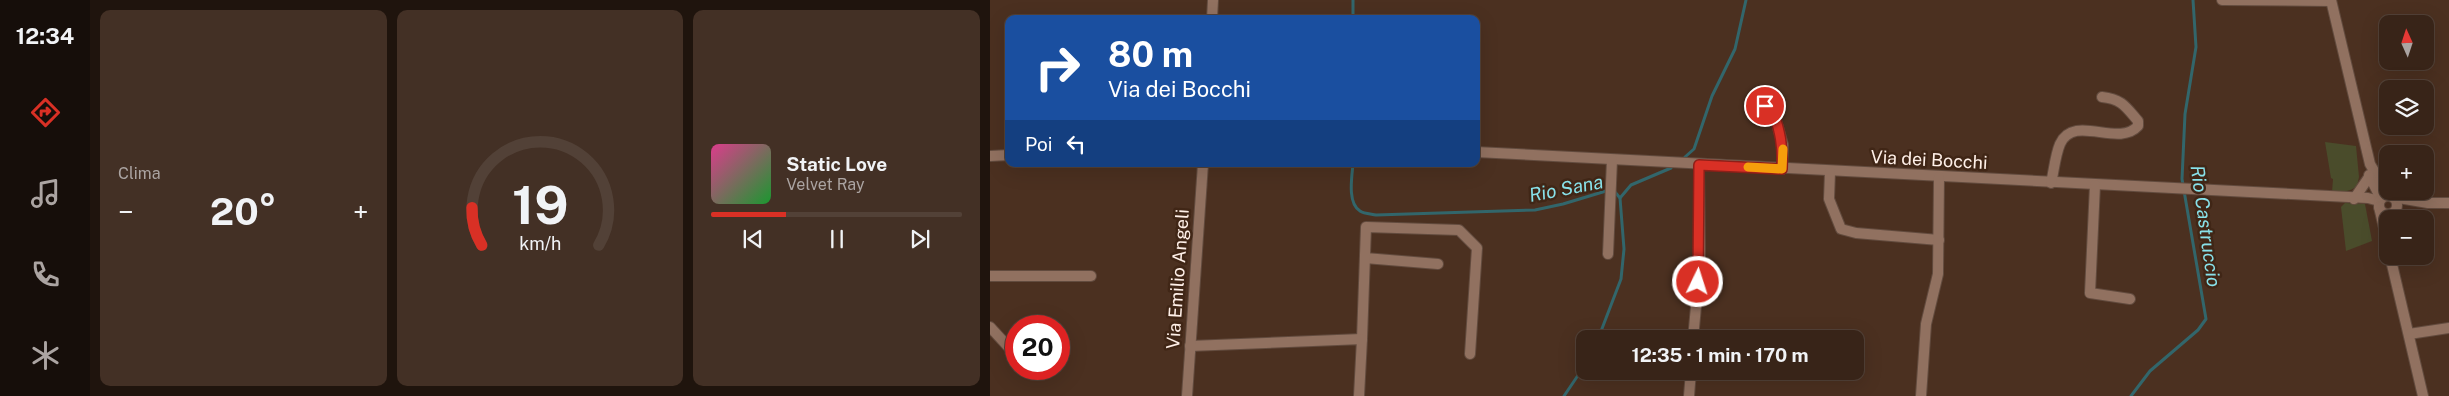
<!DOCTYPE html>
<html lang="it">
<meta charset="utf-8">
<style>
:root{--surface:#382418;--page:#433025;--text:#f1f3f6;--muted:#aba4a2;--line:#524137;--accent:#d93025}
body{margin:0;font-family:"Public Sans",sans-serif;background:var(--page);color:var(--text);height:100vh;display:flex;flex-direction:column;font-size:19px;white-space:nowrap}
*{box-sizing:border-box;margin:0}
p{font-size:16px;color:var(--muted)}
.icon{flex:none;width:28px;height:28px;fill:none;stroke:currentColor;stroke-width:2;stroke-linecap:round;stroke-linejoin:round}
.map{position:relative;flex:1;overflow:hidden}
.details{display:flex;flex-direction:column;gap:10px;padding:10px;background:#1f140d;width:900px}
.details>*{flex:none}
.banner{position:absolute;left:15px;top:15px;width:475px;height:152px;border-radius:10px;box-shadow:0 5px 20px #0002,0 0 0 1px var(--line);background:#1a4fa0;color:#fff;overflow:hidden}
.needle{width:32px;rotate:357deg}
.fabs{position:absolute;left:1389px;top:15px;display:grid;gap:10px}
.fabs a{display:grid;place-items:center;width:55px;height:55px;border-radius:10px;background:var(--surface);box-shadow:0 5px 20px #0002,0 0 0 1px var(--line);font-size:25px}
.speed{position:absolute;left:15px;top:315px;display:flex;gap:10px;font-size:25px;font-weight:700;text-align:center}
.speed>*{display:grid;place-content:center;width:65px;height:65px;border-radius:50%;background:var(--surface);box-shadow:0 5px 20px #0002,0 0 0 1px var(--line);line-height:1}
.speed .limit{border:8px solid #d22;background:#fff;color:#111}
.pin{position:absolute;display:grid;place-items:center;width:42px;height:42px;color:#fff;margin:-21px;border:2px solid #fff;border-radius:50%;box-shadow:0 1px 5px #0007}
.me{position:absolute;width:55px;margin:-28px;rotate:4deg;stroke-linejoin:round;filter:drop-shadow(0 0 4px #0008)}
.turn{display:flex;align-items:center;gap:18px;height:105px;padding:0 20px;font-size:22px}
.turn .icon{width:65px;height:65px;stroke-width:2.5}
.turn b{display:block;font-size:35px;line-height:42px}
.then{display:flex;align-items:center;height:48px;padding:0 20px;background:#0003;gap:10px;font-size:19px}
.big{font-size:38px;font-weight:700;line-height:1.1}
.details .widget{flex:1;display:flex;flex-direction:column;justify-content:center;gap:8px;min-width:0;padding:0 18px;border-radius:10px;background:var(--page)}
.details .dial{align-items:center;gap:0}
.dial svg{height:130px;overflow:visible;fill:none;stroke:var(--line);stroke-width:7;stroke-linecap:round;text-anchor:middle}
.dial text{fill:var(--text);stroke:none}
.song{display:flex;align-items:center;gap:15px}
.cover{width:60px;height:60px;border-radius:8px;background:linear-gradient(135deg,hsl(330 70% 55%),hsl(130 70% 35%))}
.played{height:5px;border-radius:2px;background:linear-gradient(90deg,var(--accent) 30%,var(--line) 30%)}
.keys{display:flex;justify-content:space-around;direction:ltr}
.heat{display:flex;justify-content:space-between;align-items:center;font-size:28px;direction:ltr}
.details .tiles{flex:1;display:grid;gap:10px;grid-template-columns:repeat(3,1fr)}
.trip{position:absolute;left:586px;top:330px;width:288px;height:50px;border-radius:10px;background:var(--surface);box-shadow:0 5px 20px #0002,0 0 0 1px var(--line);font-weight:700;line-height:50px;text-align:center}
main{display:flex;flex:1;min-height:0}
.dock{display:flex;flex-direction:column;width:90px;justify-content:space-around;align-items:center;background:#160e0a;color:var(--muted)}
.dock .icon{width:35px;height:35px}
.dock .current{color:var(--accent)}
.dock b{font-size:22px;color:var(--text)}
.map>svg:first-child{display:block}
.green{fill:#4a4c2b}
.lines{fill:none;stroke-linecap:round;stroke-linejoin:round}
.stream{stroke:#32666b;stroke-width:3}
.minor-casing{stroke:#624b3e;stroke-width:12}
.minor{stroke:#917160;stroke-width:10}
.route-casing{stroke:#8d1f18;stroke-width:12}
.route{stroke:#d93025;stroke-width:9}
.slow{stroke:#f59e0b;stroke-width:9}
.labels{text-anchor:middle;stroke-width:5;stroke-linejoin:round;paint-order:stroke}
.street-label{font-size:18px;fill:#fff0e8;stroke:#402616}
.water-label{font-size:19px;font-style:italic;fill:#88e1e9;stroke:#402616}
</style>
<main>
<nav class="dock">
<b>12:34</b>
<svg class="icon current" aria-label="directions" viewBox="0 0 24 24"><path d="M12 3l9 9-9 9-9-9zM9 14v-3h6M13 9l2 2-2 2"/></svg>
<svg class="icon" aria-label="music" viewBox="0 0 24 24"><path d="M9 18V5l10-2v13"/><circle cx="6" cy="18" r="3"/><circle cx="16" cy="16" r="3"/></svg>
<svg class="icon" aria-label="phone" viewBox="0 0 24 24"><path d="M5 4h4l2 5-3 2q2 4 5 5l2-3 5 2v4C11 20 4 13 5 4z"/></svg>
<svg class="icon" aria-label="climate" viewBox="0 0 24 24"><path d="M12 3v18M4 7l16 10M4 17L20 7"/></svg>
</nav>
<section class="details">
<div class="tiles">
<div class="widget"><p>Clima</p>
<div class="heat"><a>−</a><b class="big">20°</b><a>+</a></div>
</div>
<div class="widget dial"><svg viewBox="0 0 100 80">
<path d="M14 69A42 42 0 1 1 86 69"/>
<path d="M14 69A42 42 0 0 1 8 46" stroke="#d93025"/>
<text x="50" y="56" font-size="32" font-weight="700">19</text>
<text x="50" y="72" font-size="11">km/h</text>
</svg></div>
<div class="widget">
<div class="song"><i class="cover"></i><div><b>Static Love</b><p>Velvet Ray</p></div></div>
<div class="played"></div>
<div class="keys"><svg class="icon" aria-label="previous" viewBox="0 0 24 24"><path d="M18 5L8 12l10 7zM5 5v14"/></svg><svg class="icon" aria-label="pause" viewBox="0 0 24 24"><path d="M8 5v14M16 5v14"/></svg><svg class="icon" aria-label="next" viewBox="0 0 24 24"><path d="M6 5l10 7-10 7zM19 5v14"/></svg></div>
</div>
</div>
</section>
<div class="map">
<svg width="1459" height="396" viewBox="0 0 1459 396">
<rect width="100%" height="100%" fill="#4b3020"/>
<g class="green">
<path d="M1335,142L1366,146L1369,177L1367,186C1360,192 1352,192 1342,192L1343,179L1341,178Z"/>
<polygon points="1355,203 1375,204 1382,241 1356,251 1351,207"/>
</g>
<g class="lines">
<g class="stream">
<polyline points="363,19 363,0"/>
<polyline points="695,157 704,149 722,96 745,49 756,0"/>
<path d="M363,164C362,176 357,203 370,211C374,214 382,214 386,215L545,210L573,204L616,191L625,192L630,198L634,249L631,279L608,339"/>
<polyline points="630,198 641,185 681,168"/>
<polyline points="574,396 595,365"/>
<polyline points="1141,396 1160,371 1208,330 1216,319 1192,179 1195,114 1206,47 1203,0"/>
</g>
<g class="minor-casing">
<g id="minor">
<polyline points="1232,0 1341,1"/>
<polyline points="1341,0 1380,164 1398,195"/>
<polyline points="222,19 223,0"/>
<polyline points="760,108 775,106 783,110 793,145 792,169"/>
<polyline points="486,152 1378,198 1389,201"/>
<polyline points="0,156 19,155"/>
<polyline points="840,172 839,199 851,229 866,233 949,240"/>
<polyline points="1379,175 1391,199"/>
<path d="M1061,183C1064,171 1065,156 1070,144C1084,113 1128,148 1148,126V121C1136,107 1132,99 1112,97"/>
<polyline points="1105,185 1100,293 1140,299"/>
<circle cx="1398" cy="205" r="9"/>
<polyline points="1403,197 1438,203 1459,203"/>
<polyline points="1364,199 1379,177"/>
<polyline points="1389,207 1398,244"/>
<polyline points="618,254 622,160"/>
<polyline points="1400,256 1433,396"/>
<polyline points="375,258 448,264"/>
<polyline points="0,276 101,276"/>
<polyline points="0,327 24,353"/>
<polyline points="1419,334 1459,328"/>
<polyline points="372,339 376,227 469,230 487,248 480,354"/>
<polyline points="703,339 710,263 709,165"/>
<polyline points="200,346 372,339 369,396"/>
<polyline points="197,396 213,164"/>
<polyline points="699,396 701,371"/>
<polyline points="931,396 936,324 948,274 949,177"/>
</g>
</g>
<use href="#minor" class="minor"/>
</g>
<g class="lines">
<g class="route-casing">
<path id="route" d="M708,282L709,165L792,169C793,145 790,132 783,110L775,106"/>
</g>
<use href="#route" class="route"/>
<polyline class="slow" points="758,167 792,169 793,149"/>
</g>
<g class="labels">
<g class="street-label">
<text transform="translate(939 160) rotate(3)" y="6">Via dei Bocchi</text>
<text transform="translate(188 279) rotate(-86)" y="6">Via Emilio Angeli</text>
</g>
<g class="water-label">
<text transform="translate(576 188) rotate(-11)" y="7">Rio Sana</text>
<text transform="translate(1216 226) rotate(82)" y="7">Rio Castruccio</text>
</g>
</g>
</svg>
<div class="fabs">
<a><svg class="needle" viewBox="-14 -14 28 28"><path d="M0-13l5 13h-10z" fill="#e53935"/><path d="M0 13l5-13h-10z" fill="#aba4a2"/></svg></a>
<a><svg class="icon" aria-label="layers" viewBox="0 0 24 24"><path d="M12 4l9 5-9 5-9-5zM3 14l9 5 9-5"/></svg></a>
<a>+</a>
<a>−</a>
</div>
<div class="speed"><div class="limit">20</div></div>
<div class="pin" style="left:775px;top:106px;background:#d93025"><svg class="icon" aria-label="arrive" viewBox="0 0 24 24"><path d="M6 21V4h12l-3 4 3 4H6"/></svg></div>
<svg class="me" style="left:708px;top:282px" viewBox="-20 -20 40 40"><circle r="17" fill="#d93025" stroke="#fff" stroke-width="3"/><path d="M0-11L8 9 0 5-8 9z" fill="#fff"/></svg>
<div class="trip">12:35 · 1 min · 170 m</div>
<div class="banner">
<div class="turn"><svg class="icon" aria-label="right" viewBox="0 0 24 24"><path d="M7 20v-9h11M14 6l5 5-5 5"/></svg><div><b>80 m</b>Via dei Bocchi</div></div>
<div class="then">Poi<svg class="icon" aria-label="left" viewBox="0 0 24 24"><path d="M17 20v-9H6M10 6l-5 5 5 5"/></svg></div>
</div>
</div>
</main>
